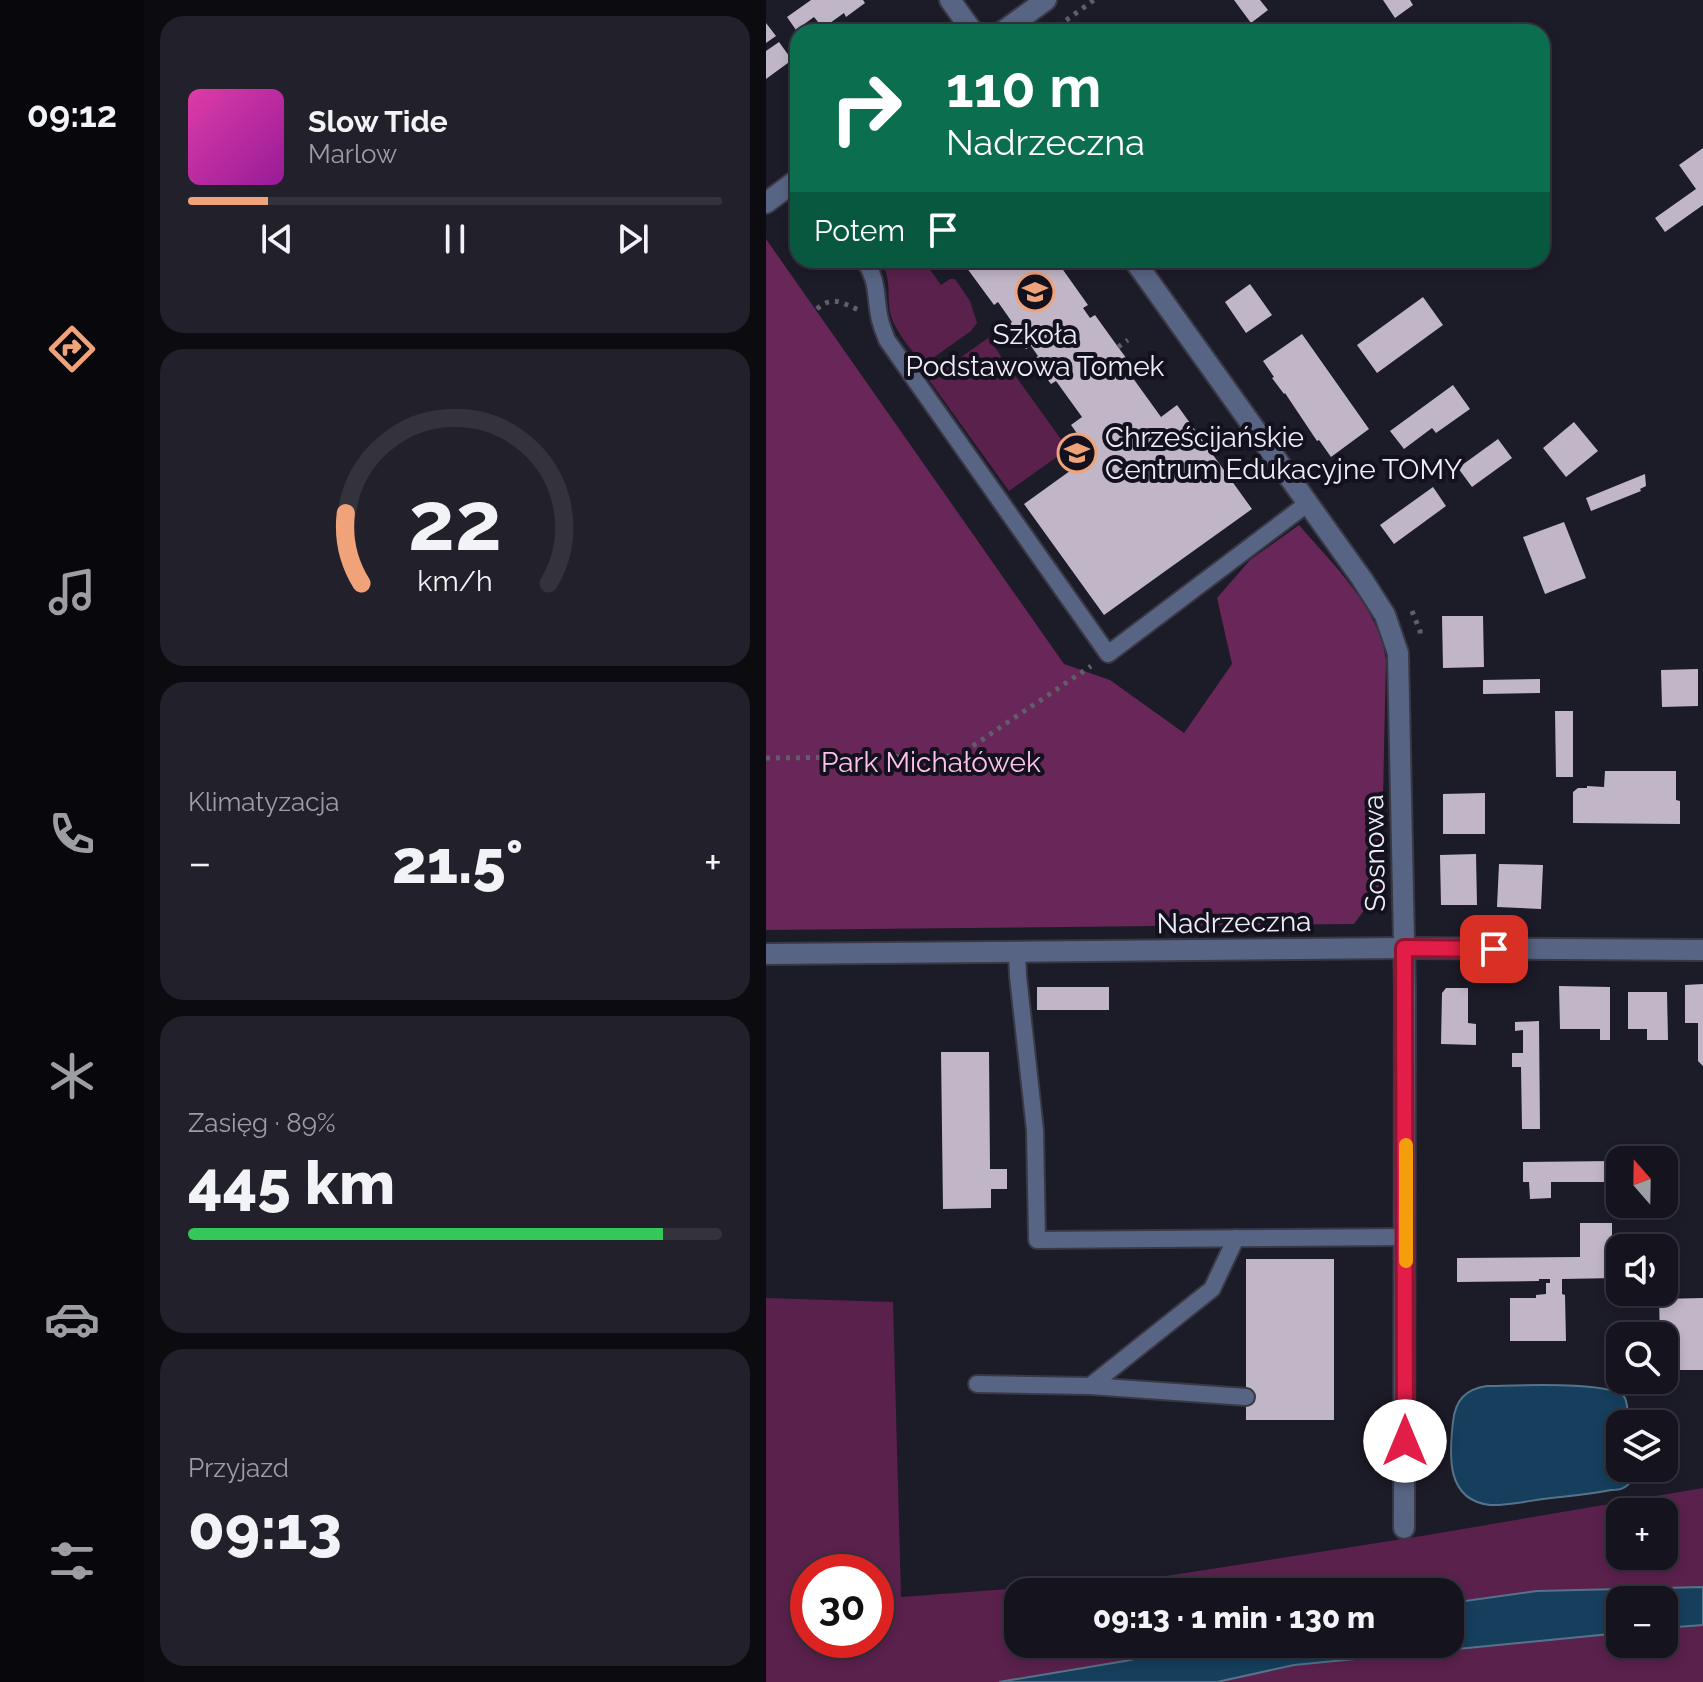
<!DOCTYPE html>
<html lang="pl">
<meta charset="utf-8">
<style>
:root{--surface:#15141e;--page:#22212b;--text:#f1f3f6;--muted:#9d9ea4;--line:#34333c;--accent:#f0a279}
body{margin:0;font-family:Raleway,sans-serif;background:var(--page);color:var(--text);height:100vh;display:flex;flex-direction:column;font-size:30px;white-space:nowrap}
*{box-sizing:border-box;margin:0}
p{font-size:26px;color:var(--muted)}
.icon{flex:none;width:44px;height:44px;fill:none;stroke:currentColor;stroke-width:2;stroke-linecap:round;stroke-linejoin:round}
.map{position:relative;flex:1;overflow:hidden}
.details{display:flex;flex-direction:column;gap:16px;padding:16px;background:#0c0b10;width:622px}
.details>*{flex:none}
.hud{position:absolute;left:24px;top:24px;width:760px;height:244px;border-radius:24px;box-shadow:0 4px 12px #0003,0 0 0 2px var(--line);background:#0b6e4f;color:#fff;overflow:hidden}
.needle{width:52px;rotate:340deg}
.controls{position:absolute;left:840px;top:1146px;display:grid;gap:16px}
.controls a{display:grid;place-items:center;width:72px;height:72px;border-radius:16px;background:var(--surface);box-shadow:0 4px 12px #0003,0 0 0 2px var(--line);font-size:40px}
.speed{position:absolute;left:24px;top:1554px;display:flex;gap:16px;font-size:40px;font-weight:700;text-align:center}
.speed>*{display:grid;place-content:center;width:104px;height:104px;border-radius:50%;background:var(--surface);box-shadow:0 4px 12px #0003,0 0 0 2px var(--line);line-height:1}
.speed .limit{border:12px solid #d22;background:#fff;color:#111}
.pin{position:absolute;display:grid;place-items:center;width:68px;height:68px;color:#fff;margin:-34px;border-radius:16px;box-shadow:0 4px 12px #0006}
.me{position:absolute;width:88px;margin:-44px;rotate:0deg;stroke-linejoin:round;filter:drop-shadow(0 0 6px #0008)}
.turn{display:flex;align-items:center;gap:28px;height:168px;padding:0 24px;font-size:36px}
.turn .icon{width:104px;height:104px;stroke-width:2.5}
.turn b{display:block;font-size:56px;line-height:68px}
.then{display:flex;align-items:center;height:76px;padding:0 24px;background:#0003;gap:16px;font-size:30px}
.big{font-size:60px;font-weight:800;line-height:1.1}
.details .tile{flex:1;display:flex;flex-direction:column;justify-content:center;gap:12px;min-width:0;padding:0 28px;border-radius:24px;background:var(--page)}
.details .dial{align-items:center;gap:0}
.dial svg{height:208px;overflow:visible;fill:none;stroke:var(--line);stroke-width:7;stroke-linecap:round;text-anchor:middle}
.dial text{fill:var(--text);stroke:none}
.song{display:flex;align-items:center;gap:24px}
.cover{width:96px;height:96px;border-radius:12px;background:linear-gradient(135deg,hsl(320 70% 55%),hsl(300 70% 35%))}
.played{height:8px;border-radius:4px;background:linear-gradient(90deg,var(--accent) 15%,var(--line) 15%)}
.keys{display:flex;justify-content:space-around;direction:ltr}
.heat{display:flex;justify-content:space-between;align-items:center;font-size:44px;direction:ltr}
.charge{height:12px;border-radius:6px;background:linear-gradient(90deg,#34c759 89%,var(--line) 0)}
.trip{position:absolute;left:238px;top:1578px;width:460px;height:80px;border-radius:24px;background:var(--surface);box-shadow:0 4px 12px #0003,0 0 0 2px var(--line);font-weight:800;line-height:80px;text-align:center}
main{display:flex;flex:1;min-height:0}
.tabs{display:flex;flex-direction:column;width:144px;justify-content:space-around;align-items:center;background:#08080c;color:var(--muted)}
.tabs .icon{width:56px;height:56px}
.tabs .current{color:var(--accent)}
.tabs b{font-size:36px;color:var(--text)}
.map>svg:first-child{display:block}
.green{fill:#5a214d;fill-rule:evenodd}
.forest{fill:#692659}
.water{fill:#153f5d;stroke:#56738b;stroke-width:2}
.building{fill:#c1b6c7}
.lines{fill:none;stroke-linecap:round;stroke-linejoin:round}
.lane-casing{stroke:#393845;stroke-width:20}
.street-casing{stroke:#393845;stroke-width:24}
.path{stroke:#5f5e69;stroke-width:5;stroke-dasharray:4 6;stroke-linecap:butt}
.lane{stroke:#576483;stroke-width:16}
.street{stroke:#576483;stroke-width:20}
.route-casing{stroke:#92132f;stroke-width:20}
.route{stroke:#e11d48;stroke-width:14}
.slow{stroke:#f59e0b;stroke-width:14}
.labels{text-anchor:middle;stroke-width:8;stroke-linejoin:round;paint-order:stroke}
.poi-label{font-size:28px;fill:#eeedf6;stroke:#13111e}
.park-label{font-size:28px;fill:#fdc1eb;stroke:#13111e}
.street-label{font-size:28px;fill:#eeedf6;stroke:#13111e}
</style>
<main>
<nav class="tabs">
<b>09:12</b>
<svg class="icon current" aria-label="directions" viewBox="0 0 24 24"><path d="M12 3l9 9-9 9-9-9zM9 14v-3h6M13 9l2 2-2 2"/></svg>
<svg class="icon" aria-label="music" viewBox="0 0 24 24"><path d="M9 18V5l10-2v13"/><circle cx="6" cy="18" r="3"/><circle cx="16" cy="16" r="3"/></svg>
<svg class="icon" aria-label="phone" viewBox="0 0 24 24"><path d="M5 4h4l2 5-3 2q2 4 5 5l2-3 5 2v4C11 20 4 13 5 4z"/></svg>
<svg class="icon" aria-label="climate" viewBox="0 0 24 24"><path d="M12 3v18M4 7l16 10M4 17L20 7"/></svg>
<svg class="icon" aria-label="car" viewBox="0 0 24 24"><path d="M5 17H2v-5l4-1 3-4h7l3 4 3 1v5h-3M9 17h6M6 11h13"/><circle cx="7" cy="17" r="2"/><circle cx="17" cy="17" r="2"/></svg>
<svg class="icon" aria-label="filters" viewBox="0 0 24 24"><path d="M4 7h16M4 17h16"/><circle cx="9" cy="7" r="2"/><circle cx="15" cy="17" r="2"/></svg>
</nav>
<section class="details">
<div class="tile">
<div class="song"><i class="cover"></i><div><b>Slow Tide</b><p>Marlow</p></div></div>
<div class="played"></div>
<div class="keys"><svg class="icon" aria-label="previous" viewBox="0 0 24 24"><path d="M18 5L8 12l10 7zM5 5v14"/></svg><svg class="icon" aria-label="pause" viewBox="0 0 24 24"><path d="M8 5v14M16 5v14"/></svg><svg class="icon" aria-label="next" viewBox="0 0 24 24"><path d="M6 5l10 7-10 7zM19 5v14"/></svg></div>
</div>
<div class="tile dial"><svg viewBox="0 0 100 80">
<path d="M14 69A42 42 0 1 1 86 69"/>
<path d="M14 69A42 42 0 0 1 8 42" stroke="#f0a279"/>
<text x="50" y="56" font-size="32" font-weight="700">22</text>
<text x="50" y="72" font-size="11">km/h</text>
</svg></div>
<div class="tile"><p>Klimatyzacja</p>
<div class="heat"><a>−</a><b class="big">21.5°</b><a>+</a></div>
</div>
<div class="tile"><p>Zasięg · 89%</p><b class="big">445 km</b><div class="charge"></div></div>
<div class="tile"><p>Przyjazd</p><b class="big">09:13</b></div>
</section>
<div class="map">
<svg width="937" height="1682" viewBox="0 0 937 1682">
<rect width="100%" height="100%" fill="#1c1b28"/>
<g class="green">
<path d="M114,260H157L175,285L184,279H189L204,301L211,323L205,331L157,365C147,351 130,333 125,316C120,296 127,280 114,260Z"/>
<polygon points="222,338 302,449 243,491 163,380"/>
<path d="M0,1298L127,1302L135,1597L387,1578L662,1535L937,1488V1682H0ZM854,1512H898V1556H854ZM42,1572H110V1640H42ZM252,1592H684V1644H252ZM854,1600H898V1644H854Z"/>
</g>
<path class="forest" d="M0,239L298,664L344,680L418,733L466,664L451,598L484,560L533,525C567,565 613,607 620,660L615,887L588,924L0,930Z"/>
<g class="water">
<path d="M721,1386C743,1386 850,1380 859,1398C862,1405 862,1417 863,1424H854V1468H869C867,1476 866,1484 857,1488C854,1490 849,1490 845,1490C825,1494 805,1496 785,1498C767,1500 740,1506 724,1505C680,1500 683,1456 687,1422C689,1401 699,1389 721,1386Z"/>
<polygon points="937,1587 937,1625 898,1628 898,1600 854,1600 854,1633 528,1665 451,1682 233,1682 359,1661 437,1644 684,1644 684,1603 771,1591"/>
</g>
<g class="building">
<polygon points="45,0 97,0 99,3 80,17 78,13 57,28 48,17 30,30 21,17"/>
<polygon points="468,0 494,0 502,10 485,23"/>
<polygon points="617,0 644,0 647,5 629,18"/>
<polygon points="0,23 10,36 0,43"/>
<polygon points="13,42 26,60 0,79 0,51"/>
<polygon points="937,148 937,205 899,232 889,218 930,189 913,165"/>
<polygon points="195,260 290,260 322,305 317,308 324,318 329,315 352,347 361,359 356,363 395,417 411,405 486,509 338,615 258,504 315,463 304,447 315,439 305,425 316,417 290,381 285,384 267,360 272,356 265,346 260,349 243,325 246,322 232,302 228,305"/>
<polygon points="484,284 506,315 480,333 459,302"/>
<polygon points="657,297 677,325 611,373 591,345"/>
<polygon points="536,334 603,429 565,457 553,440 551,441 519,393 518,394 506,378 508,377 497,361"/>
<polygon points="687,385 704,409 670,433 666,428 638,449 624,431"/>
<polygon points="808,422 832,451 800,477 777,448"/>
<polygon points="732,439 746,458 706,487 692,468"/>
<polygon points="879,474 880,486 874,489 875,491 825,511 820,498"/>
<polygon points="667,487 680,506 628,544 614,525"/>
<polygon points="798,522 820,578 779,594 757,537"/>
<polygon points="676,616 717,616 718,667 677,668"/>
<polygon points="932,669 932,706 896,707 895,670"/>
<polygon points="774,679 774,693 717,694 717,680"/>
<polygon points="789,711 807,711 807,777 790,777"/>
<polygon points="839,771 910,771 910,800 914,801 914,824 807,823 807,792 812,788 821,788 821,786 838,787"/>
<polygon points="719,793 719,834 677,834 677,794"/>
<polygon points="710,854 711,905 675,905 674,855"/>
<polygon points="733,864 777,865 775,909 731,907"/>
<polygon points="937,984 937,1066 932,1061 932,1023 919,1023 919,985"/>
<polygon points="793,986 844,987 844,1040 834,1040 834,1029 794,1029"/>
<rect x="271" y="987" width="72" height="23"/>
<polygon points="680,988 702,988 702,1023 710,1024 710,1045 675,1044 676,993"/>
<polygon points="862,992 901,992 902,1040 881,1040 881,1029 862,1029"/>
<polygon points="773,1021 774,1129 756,1129 755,1067 746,1067 746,1053 757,1053 757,1030 749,1031 749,1022"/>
<polygon points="175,1052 223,1052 224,1169 241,1169 241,1189 225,1189 225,1208 177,1209"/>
<polygon points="848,1161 848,1182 785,1182 785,1198 764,1199 763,1182 757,1182 757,1162"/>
<polygon points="814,1223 846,1223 846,1256 851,1257 851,1278 796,1279 796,1294 799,1295 800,1341 744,1341 744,1298 770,1298 770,1295 780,1294 780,1283 784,1283 784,1279 773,1279 773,1281 691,1282 691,1258 814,1257"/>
<rect x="480" y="1259" width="88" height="161"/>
<polygon points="937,1298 937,1370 898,1370 898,1336 894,1336 893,1299"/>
</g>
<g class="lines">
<g class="lane-casing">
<g id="lane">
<path d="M98,260C112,280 109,293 113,315C114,323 118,332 121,340L342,654L542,503"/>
<polyline points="251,952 252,976 269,1130 271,1240 640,1237"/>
<polyline points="470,1238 446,1289 324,1386 480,1397"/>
<polyline points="211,1384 324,1386"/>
</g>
</g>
<g class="street-casing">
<g id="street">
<polyline points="184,0 207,32"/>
<polyline points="236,32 280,0"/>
<polyline points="0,203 32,179"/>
<polyline points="368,260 596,579 619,615 632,653 639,990 638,1528"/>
<polyline points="0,954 638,948 937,950"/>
</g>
</g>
<g class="path">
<polyline points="284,32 328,0"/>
<path d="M51,309C66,295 76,303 93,310"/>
<polyline points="352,347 362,340"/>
<polyline points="646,611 654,631 655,639"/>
<polyline points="0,758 192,756 325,666"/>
</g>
<use href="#lane" class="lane"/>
<use href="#street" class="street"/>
</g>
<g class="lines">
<g class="route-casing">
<polyline id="route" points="639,1441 638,948 728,949"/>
</g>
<use href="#route" class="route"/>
<polyline class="slow" points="640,1145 640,1261"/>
</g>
<defs>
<g id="school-ring" transform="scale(2)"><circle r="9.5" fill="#13111e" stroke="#f0a279" stroke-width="1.5"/><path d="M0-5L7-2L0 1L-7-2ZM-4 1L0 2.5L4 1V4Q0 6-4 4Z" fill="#f0a279"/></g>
</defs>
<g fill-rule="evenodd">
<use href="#school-ring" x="269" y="292"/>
<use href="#school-ring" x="311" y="453"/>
</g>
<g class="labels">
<g class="poi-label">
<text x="269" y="344">Szkoła<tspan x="269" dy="32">Podstawowa Tomek</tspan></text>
<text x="339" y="447" text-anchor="start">Chrześcijańskie<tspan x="339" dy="32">Centrum Edukacyjne TOMY</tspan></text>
</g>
<g class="park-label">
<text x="165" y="772">Park Michałówek</text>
</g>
<g class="street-label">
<text transform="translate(608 853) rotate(-91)" y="10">Sosnowa</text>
<text transform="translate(468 922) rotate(-1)" y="10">Nadrzeczna</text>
</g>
</g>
</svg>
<div class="controls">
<a><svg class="needle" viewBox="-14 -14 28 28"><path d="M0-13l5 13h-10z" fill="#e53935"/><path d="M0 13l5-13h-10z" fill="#9d9ea4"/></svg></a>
<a><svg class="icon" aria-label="sound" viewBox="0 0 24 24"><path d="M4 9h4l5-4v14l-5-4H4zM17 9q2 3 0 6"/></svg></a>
<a><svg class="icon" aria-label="search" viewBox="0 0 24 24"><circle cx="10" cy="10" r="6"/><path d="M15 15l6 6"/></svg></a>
<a><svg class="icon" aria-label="layers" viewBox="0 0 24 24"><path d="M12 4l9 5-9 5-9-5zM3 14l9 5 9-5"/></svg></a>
<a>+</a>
<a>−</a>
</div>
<div class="speed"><div class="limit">30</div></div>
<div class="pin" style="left:728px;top:949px;background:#d93025"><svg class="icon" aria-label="arrive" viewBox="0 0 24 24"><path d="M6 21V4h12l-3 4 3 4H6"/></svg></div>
<svg class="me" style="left:639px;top:1441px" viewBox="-20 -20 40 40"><circle r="19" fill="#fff"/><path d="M0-13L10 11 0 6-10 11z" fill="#e11d48"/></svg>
<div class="trip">09:13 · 1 min · 130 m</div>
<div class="hud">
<div class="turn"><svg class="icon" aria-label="right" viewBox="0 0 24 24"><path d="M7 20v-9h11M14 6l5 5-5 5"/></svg><div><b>110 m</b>Nadrzeczna</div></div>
<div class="then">Potem<svg class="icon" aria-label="arrive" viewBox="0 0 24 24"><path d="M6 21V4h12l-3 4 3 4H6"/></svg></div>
</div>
</div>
</main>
